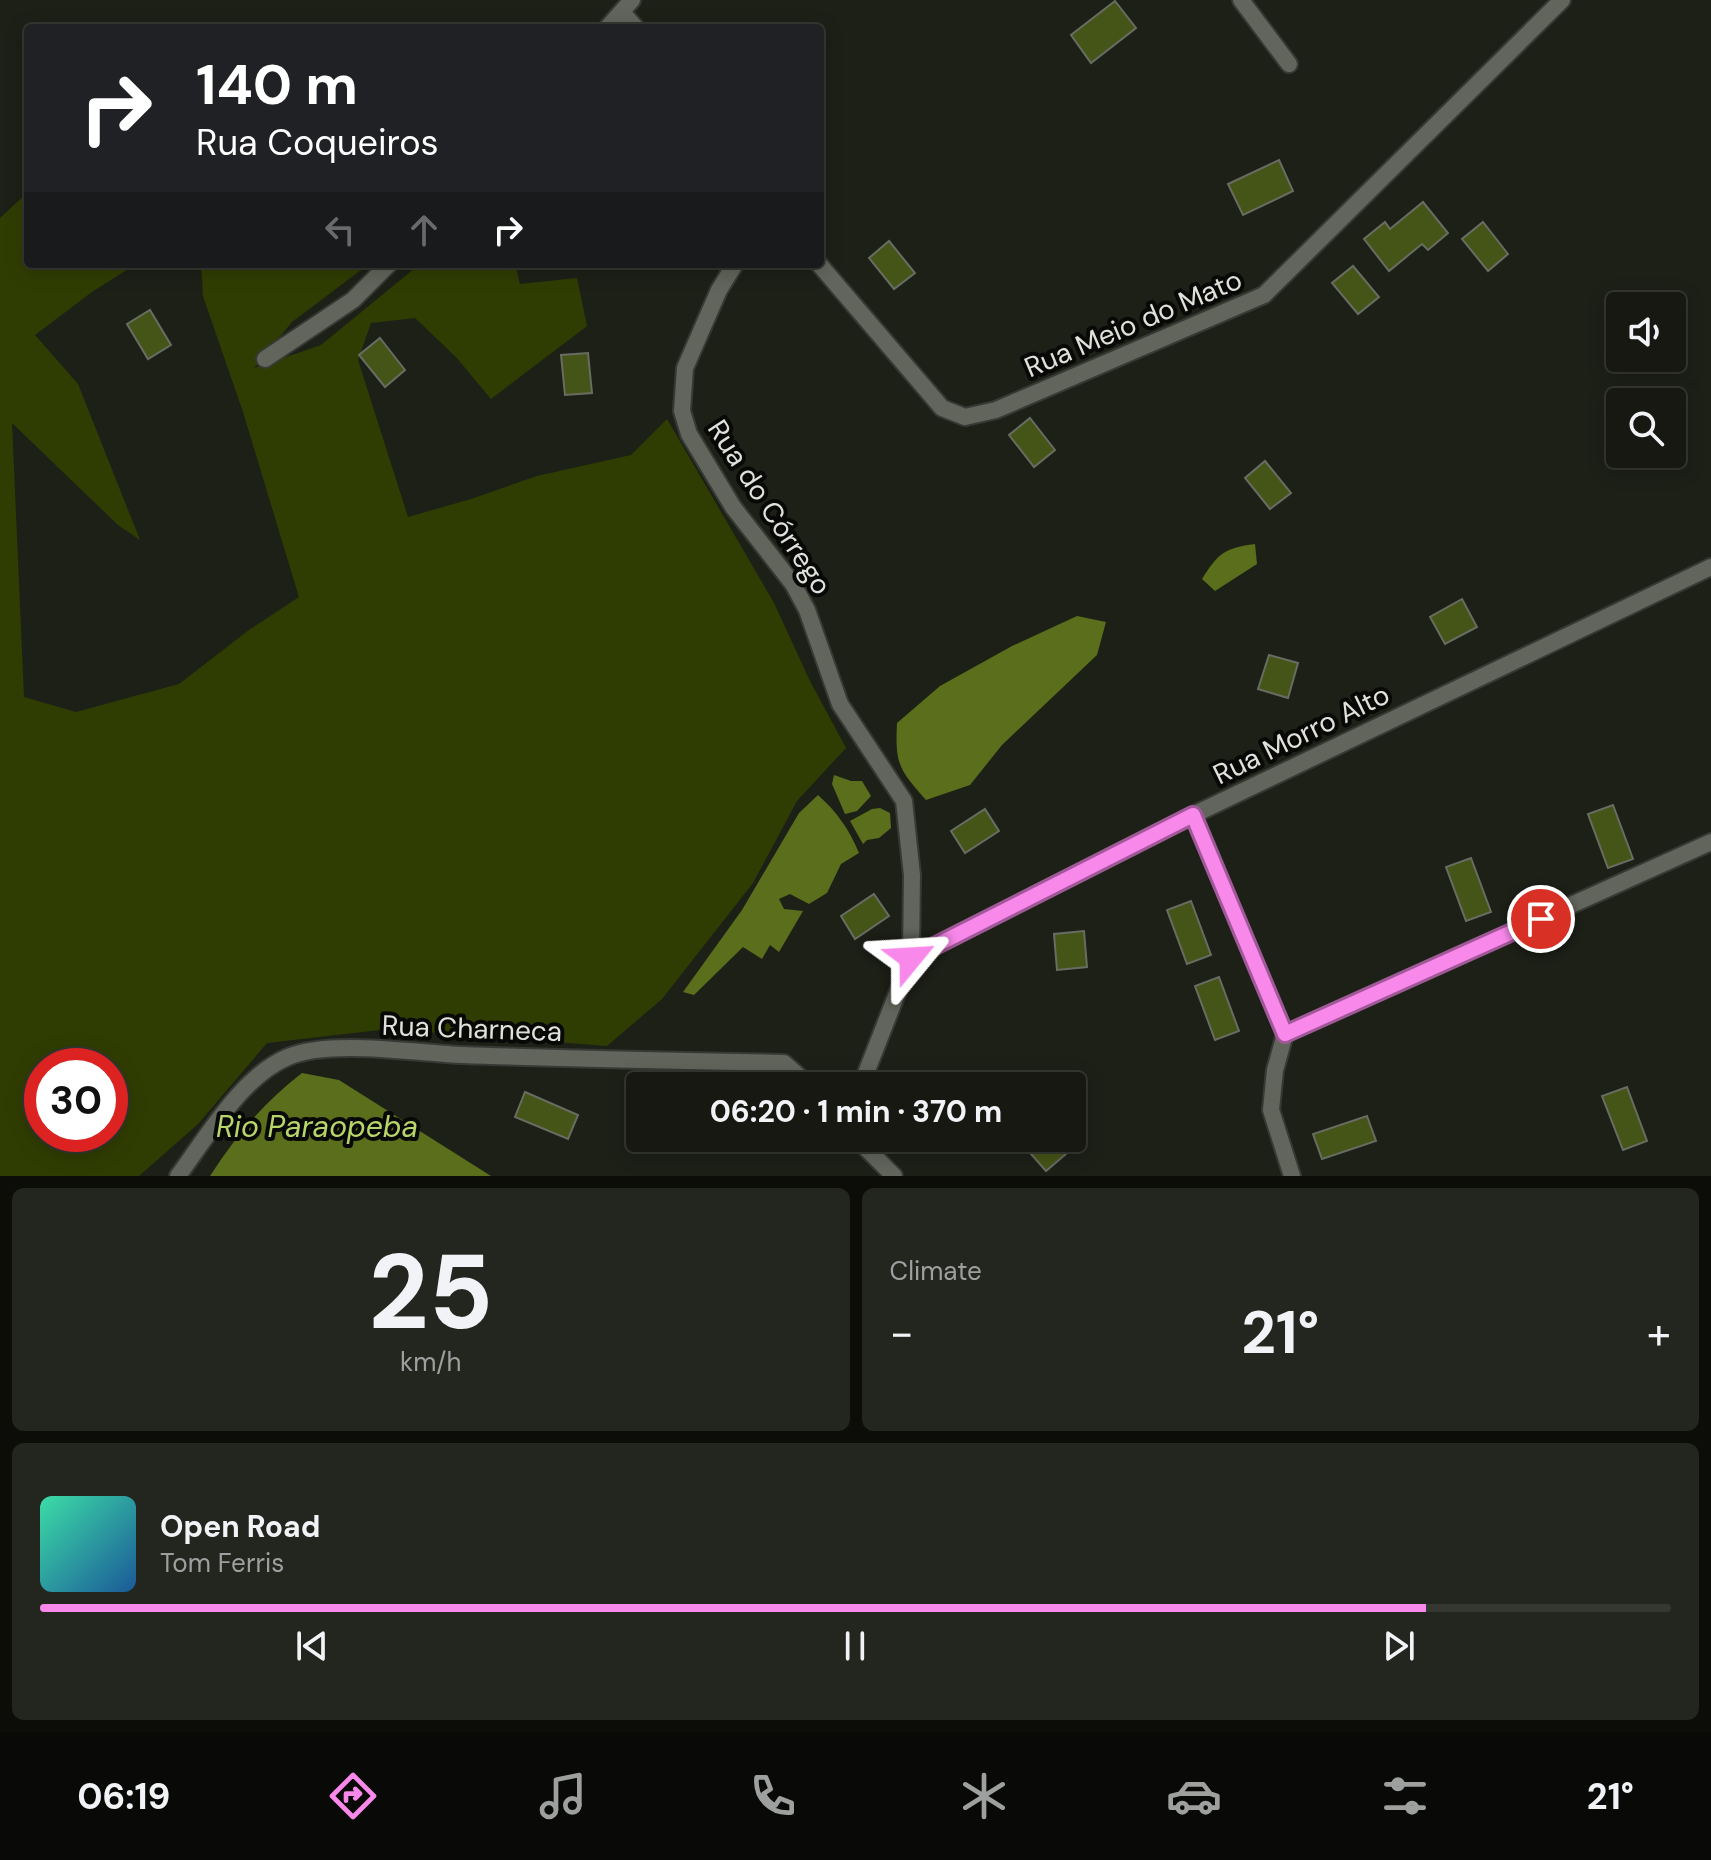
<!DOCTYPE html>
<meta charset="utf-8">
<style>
:root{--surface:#161811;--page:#23251f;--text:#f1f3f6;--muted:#9ea09f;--line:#353731;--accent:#f888ea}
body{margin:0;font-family:"DM Sans",sans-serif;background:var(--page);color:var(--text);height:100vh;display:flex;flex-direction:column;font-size:30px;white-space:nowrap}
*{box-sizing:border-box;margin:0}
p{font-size:26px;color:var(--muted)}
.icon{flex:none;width:44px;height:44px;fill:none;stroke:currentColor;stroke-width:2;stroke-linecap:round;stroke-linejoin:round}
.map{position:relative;height:1176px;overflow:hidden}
.panel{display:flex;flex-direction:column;gap:12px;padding:12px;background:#0c0d09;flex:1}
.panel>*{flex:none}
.guide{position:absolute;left:24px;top:24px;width:800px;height:244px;border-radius:8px;box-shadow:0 4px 20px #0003,0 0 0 2px var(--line);background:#202124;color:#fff;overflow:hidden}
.tools{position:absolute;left:1606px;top:292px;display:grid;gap:16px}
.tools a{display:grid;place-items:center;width:80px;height:80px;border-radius:8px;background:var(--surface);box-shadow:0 4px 20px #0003,0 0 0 2px var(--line);font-size:40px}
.speed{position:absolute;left:24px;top:1048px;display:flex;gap:16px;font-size:40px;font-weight:700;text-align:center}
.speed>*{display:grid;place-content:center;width:104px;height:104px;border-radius:50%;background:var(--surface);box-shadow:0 4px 20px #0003,0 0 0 2px var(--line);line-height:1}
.speed .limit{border:12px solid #d22;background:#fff;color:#111}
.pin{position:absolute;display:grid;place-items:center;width:68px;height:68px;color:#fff;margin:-34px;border:4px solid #fff;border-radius:50%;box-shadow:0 2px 8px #0007}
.me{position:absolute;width:88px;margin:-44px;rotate:63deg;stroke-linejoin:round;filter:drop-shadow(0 0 6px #0008)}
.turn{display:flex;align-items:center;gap:28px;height:168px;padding:0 40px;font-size:36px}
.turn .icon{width:104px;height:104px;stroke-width:2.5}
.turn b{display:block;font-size:56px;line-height:68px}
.lanes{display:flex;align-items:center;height:76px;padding:0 40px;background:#0003;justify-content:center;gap:40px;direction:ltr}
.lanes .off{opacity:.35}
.big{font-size:60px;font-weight:700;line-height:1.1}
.panel .card{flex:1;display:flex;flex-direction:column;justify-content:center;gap:12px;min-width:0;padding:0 28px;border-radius:12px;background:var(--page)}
.panel .dial{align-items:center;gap:0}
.dial b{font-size:104px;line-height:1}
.song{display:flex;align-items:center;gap:24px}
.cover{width:96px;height:96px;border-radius:12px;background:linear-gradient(135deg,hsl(160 70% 55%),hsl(210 70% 35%))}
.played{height:8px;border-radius:4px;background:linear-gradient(90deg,var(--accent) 85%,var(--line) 85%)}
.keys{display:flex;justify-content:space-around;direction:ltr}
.heat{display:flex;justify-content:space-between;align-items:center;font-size:44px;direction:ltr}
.panel .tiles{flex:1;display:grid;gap:12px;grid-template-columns:1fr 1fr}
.card:last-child{grid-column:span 2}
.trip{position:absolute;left:626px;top:1072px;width:460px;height:80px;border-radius:8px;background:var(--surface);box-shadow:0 4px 20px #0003,0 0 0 2px var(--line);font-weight:700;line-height:80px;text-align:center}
.dock{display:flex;height:128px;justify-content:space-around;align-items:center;background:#090a07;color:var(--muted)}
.dock .icon{width:56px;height:56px}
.dock .active{color:var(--accent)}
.dock b{font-size:36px;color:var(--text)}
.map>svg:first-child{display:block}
.green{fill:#303d02;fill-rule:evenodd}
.water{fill:#5a6e1b}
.building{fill:#455417;stroke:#686c62;stroke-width:2}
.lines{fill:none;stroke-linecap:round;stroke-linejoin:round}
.minor-casing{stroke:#373934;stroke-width:20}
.minor{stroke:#62655b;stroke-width:16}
.route-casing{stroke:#a15898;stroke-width:20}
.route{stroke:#f888ea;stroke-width:14}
.labels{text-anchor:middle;stroke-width:8;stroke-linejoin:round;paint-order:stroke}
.street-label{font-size:28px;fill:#dfe1dc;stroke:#080906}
.water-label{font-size:30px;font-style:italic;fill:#b8d56a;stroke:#080906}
</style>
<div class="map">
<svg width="1711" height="1176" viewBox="0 0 1711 1176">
<rect width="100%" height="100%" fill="#1d2017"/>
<path class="green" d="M28,192V264H136L92,292L35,335L78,384L140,540L118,525L12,423L24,697L76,712L179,684L249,630L299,597L243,412L203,296L201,264H369L292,322L254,368L321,345L420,264H515L520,284L577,278L587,326L491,399L456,357L415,318L371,323L358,360L408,517L471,499L537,476L631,455L667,419L774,603L810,681L846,748L797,801L753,883L662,999L607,1046L388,1029L267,1043L198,1124L139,1176H0V218ZM42,1066H110V1134H42Z"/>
<g class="water">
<path d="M1255,544L1257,564L1215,591L1202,579C1218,553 1225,548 1255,544Z"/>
<path d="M1077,616L1106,622L1097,655L1002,745L970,785L926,800C899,769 895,765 897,723L940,686L1012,646Z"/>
<polygon points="834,775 851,781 862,781 871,796 857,811 845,814 832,784"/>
<path d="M818,795C837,812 849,829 859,853L841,864L827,893L809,904L790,894L779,899L784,909L803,911L779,952L770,945L762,959L743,947L694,995L683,992L742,910L799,813Z"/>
<polygon points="880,808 890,813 891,828 879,838 867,840 863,844 850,821 872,809"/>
<path d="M302,1073L339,1080L491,1176H210C236,1136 264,1102 302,1073Z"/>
</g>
<g class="building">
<polygon points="1115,1 1136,28 1091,63 1071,35"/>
<polygon points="1279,160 1293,191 1243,215 1228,184"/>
<polygon points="1423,202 1448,233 1428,250 1422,244 1389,271 1364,239 1385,222 1390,229"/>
<polygon points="1483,222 1508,254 1488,271 1462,239"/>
<polygon points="889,241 915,273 894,289 869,258"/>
<polygon points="1353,266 1379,297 1358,314 1332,283"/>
<polygon points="150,310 171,345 148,359 127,324"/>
<polygon points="380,338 405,370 385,387 359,355"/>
<polygon points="588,353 592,393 565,395 561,355"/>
<polygon points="1030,418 1055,450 1034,467 1009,435"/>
<polygon points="1265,461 1291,493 1270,509 1245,478"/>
<polygon points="1462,599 1477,627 1445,644 1430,617"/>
<polygon points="1269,655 1298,663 1288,698 1258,689"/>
<polygon points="1613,805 1633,859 1608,868 1588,814"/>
<polygon points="985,809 999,831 965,853 951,831"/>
<polygon points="1471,858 1491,912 1466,921 1446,867"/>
<polygon points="874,894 889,916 855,939 841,916"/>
<polygon points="1191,901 1211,955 1187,964 1167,910"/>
<polygon points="1084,931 1087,967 1057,970 1054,934"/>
<polygon points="1219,977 1239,1031 1215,1040 1195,986"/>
<polygon points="1627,1087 1647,1141 1623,1150 1602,1096"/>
<polygon points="525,1092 578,1115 568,1139 515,1117"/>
<polygon points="1367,1116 1376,1141 1322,1159 1313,1134"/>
<polygon points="1017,1138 1052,1138 1066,1154 1046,1171"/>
</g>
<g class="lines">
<g class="minor-casing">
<g id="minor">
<polyline points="1241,0 1289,64"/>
<polyline points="622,12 636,28"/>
<polyline points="607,28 632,0"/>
<polyline points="735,264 719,290 685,368 682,411 689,434 733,507 793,584 807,610 840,704 904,801 912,875 911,958"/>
<polyline points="819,264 942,408 965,417 996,410 1264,295 1562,0"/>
<polyline points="265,359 353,300 389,264"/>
<polyline points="1193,815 1285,1034 1275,1070 1271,1110 1292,1176"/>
<polyline points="1285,1034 1711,842"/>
<polyline points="865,1086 866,1073 911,958 1193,815 1711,567"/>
<polyline points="856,1138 894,1176"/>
<path d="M178,1176C207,1137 242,1076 288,1057C329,1039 416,1053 463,1055C570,1059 677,1061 784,1063L810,1086"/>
</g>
</g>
<use href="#minor" class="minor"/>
</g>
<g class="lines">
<g class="route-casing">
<polyline id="route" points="911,958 1193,815 1285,1034 1541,919"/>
</g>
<use href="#route" class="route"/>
</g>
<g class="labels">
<g class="street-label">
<text transform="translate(1133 323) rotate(-23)" y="10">Rua Meio do Mato</text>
<text transform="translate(770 507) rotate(57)" y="10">Rua do Córrego</text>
<text transform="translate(1301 734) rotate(-26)" y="10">Rua Morro Alto</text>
<text transform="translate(472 1028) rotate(2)" y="10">Rua Charneca</text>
</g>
<g class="water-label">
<text x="317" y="1137">Rio Paraopeba</text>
</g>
</g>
</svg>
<div class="tools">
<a><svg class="icon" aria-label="sound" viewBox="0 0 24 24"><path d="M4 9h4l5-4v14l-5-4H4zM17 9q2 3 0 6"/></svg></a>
<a><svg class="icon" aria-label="search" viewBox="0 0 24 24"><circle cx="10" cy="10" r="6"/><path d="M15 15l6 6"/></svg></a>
</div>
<div class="speed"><div class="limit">30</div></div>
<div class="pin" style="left:1541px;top:919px;background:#d93025"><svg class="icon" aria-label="arrive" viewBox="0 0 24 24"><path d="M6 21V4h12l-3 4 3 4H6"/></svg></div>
<svg class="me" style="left:911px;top:958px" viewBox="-20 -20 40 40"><path d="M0-17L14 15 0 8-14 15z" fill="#f888ea" stroke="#fff" stroke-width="4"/></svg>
<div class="trip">06:20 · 1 min · 370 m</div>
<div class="guide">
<div class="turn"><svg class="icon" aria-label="right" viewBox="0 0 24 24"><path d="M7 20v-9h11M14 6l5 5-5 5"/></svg><div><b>140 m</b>Rua Coqueiros</div></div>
<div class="lanes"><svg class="icon off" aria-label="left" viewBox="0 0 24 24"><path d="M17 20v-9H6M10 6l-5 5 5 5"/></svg><svg class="icon off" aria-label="ahead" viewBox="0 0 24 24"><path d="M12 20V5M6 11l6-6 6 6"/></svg><svg class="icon" aria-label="right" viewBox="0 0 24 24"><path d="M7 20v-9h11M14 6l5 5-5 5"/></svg></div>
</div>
</div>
<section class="panel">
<div class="tiles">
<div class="card dial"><b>25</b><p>km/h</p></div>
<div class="card"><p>Climate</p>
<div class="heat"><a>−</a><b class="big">21°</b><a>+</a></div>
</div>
<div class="card">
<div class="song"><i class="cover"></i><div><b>Open Road</b><p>Tom Ferris</p></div></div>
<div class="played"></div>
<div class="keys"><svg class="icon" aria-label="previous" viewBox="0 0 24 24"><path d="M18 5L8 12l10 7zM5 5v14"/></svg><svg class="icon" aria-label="pause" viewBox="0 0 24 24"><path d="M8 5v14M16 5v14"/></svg><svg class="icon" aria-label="next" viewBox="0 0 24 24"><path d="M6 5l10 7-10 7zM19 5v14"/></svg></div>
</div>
</div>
</section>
<nav class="dock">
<b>06:19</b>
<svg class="icon active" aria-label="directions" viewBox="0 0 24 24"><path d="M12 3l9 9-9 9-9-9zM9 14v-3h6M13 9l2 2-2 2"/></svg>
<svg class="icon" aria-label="music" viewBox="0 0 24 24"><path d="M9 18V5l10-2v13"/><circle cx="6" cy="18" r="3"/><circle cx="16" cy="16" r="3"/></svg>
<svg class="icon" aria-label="phone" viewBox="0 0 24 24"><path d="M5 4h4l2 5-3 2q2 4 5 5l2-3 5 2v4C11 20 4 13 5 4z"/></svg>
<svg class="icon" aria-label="climate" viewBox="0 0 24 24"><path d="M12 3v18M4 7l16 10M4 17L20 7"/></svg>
<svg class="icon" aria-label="car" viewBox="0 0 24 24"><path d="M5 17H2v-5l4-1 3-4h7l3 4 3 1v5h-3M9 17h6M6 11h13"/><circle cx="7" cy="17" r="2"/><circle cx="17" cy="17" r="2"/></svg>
<svg class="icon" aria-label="filters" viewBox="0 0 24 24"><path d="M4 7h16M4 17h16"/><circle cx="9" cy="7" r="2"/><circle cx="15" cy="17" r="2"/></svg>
<b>21°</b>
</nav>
